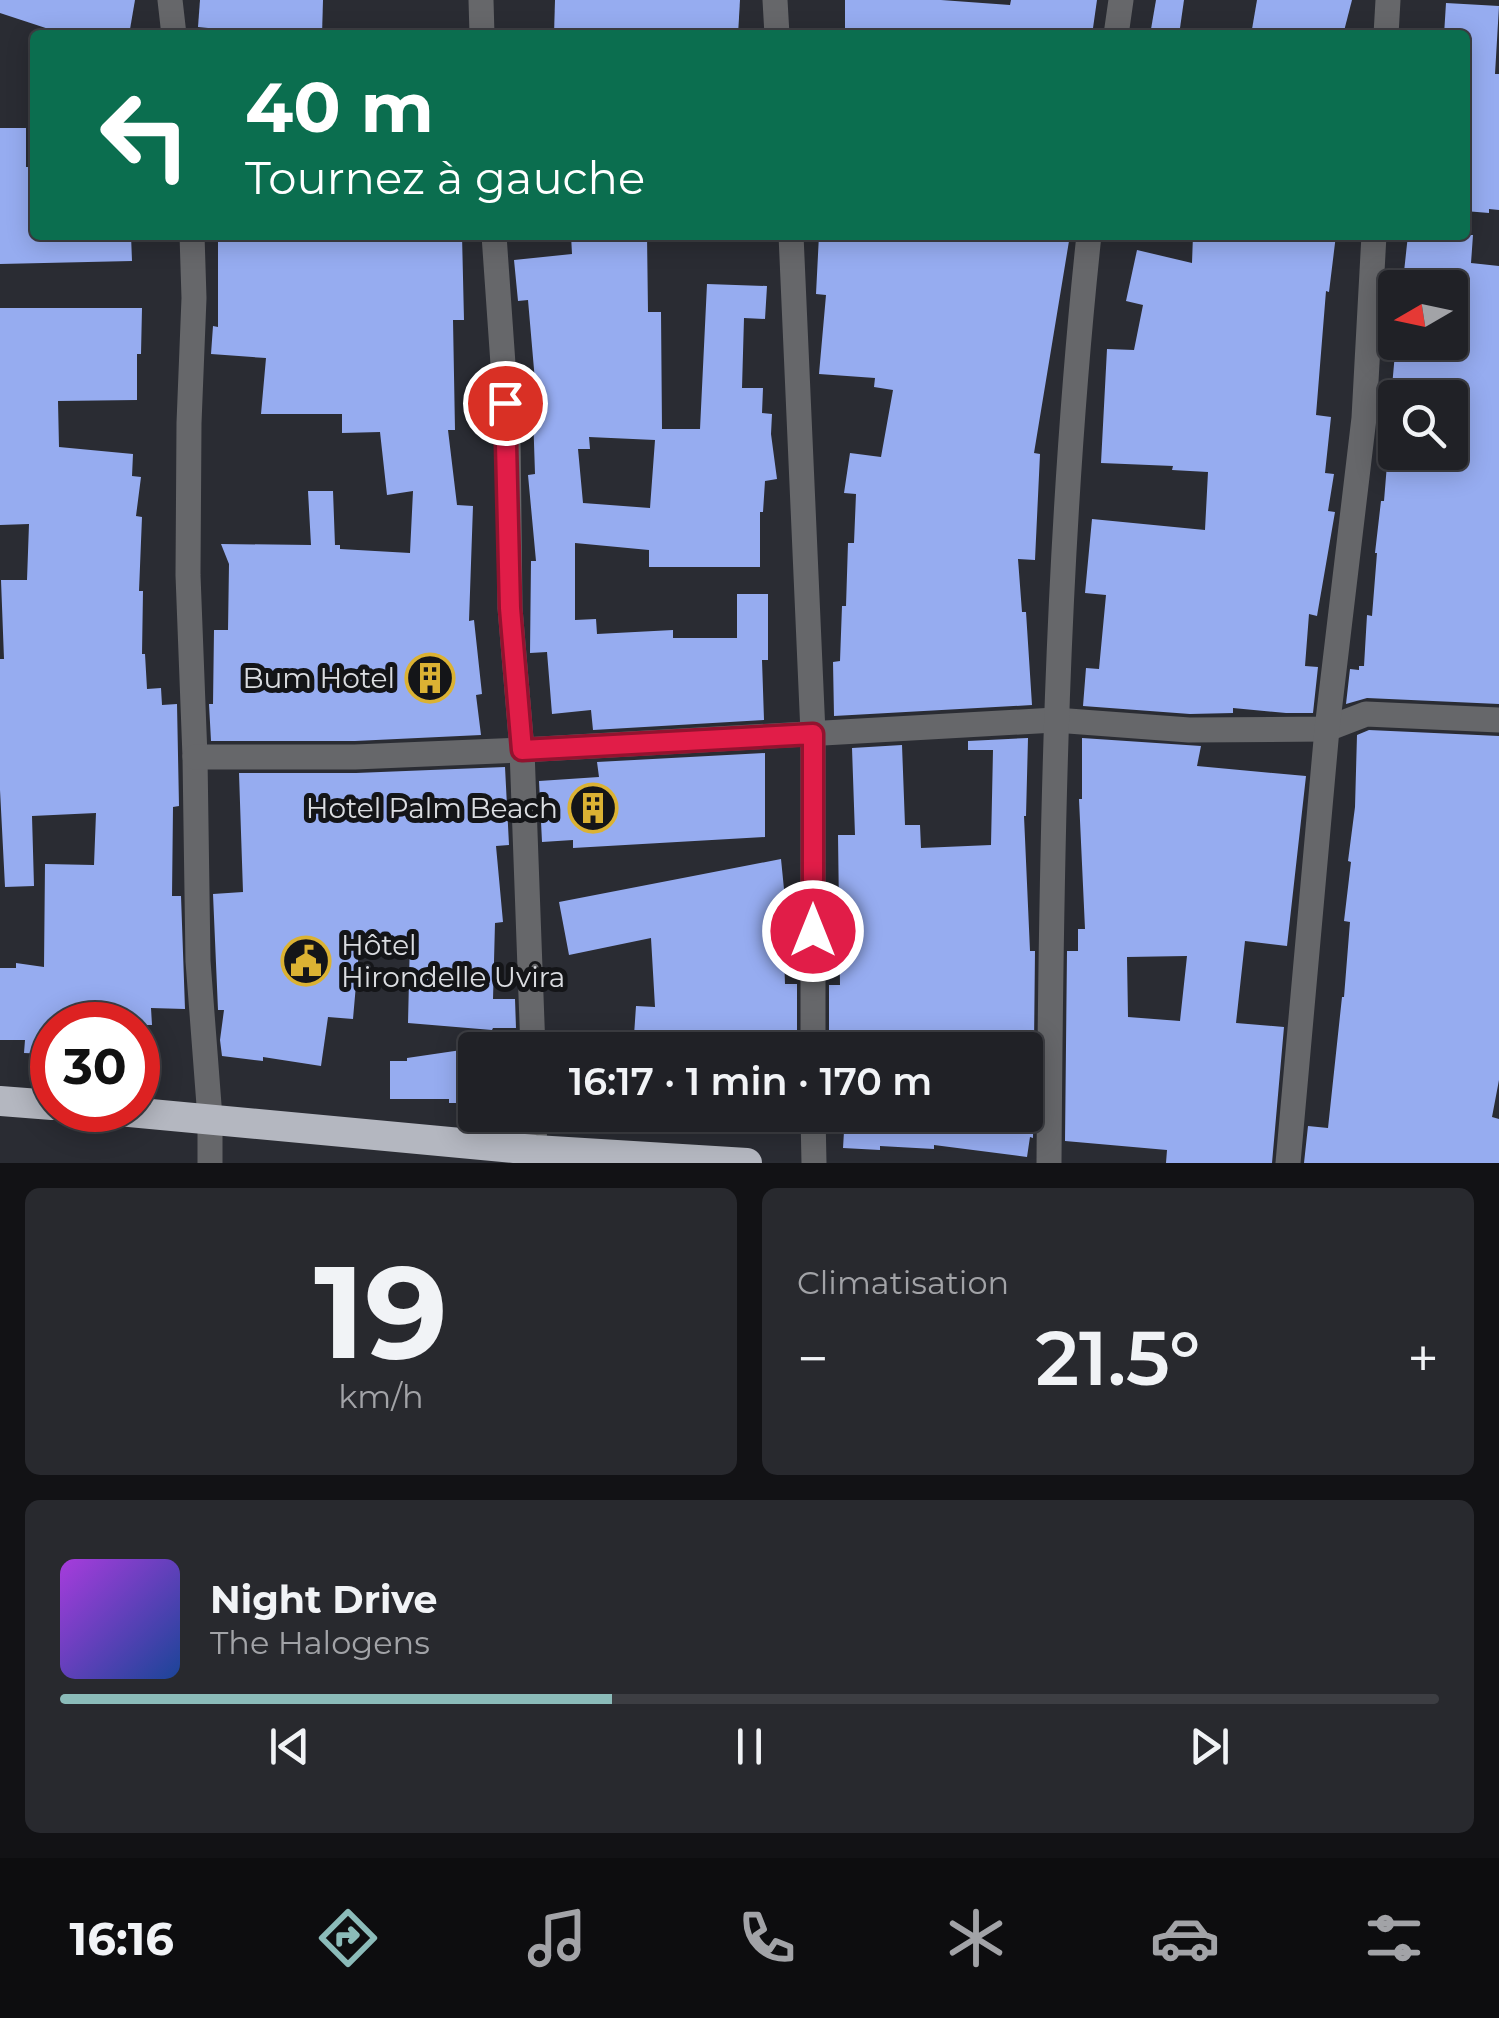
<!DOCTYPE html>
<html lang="fr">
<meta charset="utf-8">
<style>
:root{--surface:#202126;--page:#28292e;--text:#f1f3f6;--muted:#a2a3a7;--line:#3d3e43;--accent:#8bbbb9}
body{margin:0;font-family:Montserrat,sans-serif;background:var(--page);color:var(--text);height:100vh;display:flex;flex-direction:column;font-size:38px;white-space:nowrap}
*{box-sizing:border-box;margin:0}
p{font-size:32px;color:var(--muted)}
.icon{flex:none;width:55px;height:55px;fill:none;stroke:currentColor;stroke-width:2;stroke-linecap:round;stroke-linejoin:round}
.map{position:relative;height:1163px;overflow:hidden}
.drawer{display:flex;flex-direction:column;gap:25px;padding:25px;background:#121215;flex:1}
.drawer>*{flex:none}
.banner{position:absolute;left:30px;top:30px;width:1440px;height:210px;border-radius:10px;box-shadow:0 5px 25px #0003,0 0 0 2px var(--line);background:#0b6e4f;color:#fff;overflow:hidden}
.needle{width:65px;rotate:261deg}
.tools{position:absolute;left:1378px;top:270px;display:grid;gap:20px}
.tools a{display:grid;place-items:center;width:90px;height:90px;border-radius:10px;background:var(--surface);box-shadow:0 5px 25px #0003,0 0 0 2px var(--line);font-size:50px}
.speed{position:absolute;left:30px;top:1002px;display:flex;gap:20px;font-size:50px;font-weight:700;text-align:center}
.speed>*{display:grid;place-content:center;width:130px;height:130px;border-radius:50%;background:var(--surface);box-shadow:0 5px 25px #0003,0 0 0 2px var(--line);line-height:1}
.speed .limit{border:15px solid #d22;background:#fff;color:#111}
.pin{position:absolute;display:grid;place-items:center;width:85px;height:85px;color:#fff;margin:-42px;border:5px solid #fff;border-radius:50%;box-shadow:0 2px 10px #0007}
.me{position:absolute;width:110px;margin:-55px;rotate:0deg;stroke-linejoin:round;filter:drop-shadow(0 0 8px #0008)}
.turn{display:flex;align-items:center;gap:35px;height:210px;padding:0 50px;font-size:45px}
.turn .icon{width:130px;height:130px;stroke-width:2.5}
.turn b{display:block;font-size:70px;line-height:85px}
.big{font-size:75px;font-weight:600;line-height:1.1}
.drawer .widget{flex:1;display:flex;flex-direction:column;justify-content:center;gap:15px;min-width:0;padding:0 35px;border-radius:15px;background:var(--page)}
.drawer .dial{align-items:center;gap:0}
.dial b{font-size:130px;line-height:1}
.song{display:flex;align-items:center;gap:30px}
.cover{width:120px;height:120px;border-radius:15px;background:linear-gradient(135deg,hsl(280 70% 55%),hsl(220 70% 35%))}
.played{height:10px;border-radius:5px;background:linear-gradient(90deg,var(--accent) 40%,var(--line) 40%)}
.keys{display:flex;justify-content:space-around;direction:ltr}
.heat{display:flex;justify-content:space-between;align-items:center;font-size:55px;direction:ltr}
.drawer .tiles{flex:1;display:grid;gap:25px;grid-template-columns:1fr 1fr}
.widget:last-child{grid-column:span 2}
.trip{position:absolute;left:458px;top:1032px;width:585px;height:100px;border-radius:10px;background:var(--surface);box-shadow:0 5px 25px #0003,0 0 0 2px var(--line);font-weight:600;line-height:100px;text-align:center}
.dock{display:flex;height:160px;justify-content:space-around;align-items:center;background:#0d0d0f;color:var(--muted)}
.dock .icon{width:70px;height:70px}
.dock .selected{color:var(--accent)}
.dock b{font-size:45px;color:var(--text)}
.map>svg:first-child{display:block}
.building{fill:#96acf0;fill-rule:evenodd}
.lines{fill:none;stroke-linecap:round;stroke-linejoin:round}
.street{stroke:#66676a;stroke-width:25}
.highway{stroke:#b4b7c0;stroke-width:30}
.route-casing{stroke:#92132f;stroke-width:25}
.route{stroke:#e11d48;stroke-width:18}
.labels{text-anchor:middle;stroke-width:10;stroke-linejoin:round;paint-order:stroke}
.poi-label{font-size:28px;fill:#dbdde1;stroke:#141518;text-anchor:end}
</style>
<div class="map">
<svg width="1499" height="1163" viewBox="0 0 1499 1163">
<rect width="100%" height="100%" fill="#2a2c33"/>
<g class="building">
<polygon points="0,0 135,0 129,35 67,35 0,13"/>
<polygon points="200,0 323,0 322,35 278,35 198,27"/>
<polygon points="555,0 740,0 738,35 554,35"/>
<polygon points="845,0 941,0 1010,5 1011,0 1097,0 1092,35 845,35"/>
<polygon points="1156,0 1184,0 1179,35 1150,35"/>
<polygon points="1257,0 1352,0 1343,35 1251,35"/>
<polygon points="1446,3 1499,6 1495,74 1499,74 1499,210 1489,209 1489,213 1465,211 1465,35 1444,35"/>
<polygon points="0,128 26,128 26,167 35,167 35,235 131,235 132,261 0,264"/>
<polygon points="218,235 462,235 464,320 453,320 455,430 448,430 457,505 473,506 469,621 474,620 482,694 476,695 481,735 355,741 211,741 209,704 213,704 214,630 228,630 229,564 221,544 311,545 308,491 333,491 335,545 340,545 340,549 410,553 413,491 387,495 380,432 342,433 342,414 261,414 266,358 211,354 213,326 218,327"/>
<path d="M571,235H647L648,312H661L662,429H700L707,284L767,286L765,319L744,318L742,388H763L762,413L772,414L771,434L777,479L765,481L763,512H760V567H649V550L575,543V620L596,619L597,634L673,630V638H737V594H768V660H762L764,720L593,730L591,710L552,714L547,652L530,653L531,561H536L528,475L535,474L532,382L535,381L528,300L518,301L514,260L572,254ZM589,437L655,440L650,508L583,503L578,449H590Z"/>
<polygon points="819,235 894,239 895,235 1070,235 1034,453 1040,454 1035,560 1018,559 1022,612 1026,612 1032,705 834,716 833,662 840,661 842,606 846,606 848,543 854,543 856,494 844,493 850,453 881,457 893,390 874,387 875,378 819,374 826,295 816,294"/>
<polygon points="1193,235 1336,235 1329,292 1326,291 1316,415 1331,417 1325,473 1334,474 1328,511 1335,512 1317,616 1309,614 1305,666 1318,667 1313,713 1286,713 1233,708 1233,713 1190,714 1083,706 1086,668 1099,669 1106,595 1085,593 1092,519 1205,530 1208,472 1172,470 1173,466 1101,463 1107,349 1134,350 1143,305 1126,301 1137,250 1192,263"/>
<polygon points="1408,235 1473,235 1471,263 1499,266 1499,704 1367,698 1346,704 1350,669 1359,670 1359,666 1364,666 1367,615 1372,616 1377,553 1375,553 1381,501 1384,501 1388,452 1450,452 1450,398 1391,398 1396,342 1450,342 1450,286 1403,281"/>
<polygon points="0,308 142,308 141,354 137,354 137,400 58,401 59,447 133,454 132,476 141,477 136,516 142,517 139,591 143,591 142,654 145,654 147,689 161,688 162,705 177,704 179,806 173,807 172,896 181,896 185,1009 151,1008 152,1025 51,1025 49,1054 24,1053 25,1040 0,1040 0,968 16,968 16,963 44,967 45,864 94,865 96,813 32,816 34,886 5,887 0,790 0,659 4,659 1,580 27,580 29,524 0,525"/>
<polygon points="1369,730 1499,736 1499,1080 1492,1117 1499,1119 1499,1163 1304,1163 1308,1126 1328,1128 1342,997 1344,997 1350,922 1344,921 1351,862 1348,861 1355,807 1357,735"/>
<polygon points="1028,738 1026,816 1024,816 1030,951 1035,951 1033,1138 1030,1137 1027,1157 934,1145 934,1149 880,1146 880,1150 843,1148 845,1115 1025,1115 1025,1050 1005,1050 1005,1038 953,1037 953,1050 880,1050 881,1044 829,1043 829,985 840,985 838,835 855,835 852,748 902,745 905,825 920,825 921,848 991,845 993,750 968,750 968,741"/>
<path d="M1082,738L1201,746L1197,766L1306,776L1287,946L1245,941L1236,1023L1284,1027L1272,1163H1166L1167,1150L1065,1141L1067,951H1078V929H1085L1079,799H1082ZM1187,956L1180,1021L1128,1017L1127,957Z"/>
<polygon points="765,753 765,837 573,848 573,840 542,842 539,781 599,777 597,762"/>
<polygon points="505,767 509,845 496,846 503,922 495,923 493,999 515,999 516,1028 493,1028 492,1030 408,1023 410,938 360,939 353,1019 328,1017 321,1066 263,1057 263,1061 222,1056 220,1040 224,1010 218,1010 213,894 243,892 239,773 356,773"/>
<polygon points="781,859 785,899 782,899 785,984 797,984 797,1050 710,1050 683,1048 683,1050 633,1050 636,1006 655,1007 651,938 569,955 559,902"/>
<polygon points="475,1048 475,1103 449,1103 449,1099 390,1099 390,1061 407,1061 407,1058"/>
</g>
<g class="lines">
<g class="street">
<polyline points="170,0 174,35"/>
<polyline points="481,0 482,35"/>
<polyline points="775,0 777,35"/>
<polyline points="1116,35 1121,0"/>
<polyline points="1386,35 1388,0"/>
<polyline points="192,235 194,298 189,423 188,575 195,757 198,961 210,1118 210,1163"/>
<polyline points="494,235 508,436 510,608 522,750 533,1050"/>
<polyline points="791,235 813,733 813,1050"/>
<polyline points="195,757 355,757 522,750 1055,720 1189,730 1327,729 1366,714 1499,720"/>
<polyline points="534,1115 535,1163"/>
<polyline points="813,1115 814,1163"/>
<path d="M1049,1163C1051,853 1056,543 1089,235"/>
<polyline points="1288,1163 1327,729 1364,418 1374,235"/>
</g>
<g class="highway">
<polyline points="0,1101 52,1105"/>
<polyline points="108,1110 535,1150 747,1163"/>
</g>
</g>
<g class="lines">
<g class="route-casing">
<polyline id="route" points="505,403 510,608 522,750 813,734 813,931"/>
</g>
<use href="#route" class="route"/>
</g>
<defs>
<g id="building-ring" transform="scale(2.5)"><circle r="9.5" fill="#141518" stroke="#dbb233" stroke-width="1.5"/><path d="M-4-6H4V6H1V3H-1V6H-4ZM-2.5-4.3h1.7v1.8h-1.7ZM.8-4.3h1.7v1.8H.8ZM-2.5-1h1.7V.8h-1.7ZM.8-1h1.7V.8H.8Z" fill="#dbb233"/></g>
<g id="civic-ring" transform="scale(2.5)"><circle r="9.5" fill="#141518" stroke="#dbb233" stroke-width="1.5"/><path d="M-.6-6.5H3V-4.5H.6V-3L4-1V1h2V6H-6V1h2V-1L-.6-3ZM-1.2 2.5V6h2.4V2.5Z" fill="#dbb233"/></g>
</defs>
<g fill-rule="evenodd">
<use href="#building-ring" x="430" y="678"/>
<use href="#building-ring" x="593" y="808"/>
<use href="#civic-ring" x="306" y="961"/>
</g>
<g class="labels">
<g class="poi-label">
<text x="395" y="688">Bum Hotel</text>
<text x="558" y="818">Hotel Palm Beach</text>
<text x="341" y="955" text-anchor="start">Hôtel<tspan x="341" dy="32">Hirondelle Uvira</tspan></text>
</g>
</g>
</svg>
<div class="tools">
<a><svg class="needle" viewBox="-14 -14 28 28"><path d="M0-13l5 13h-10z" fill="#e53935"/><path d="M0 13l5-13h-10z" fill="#a2a3a7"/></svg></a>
<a><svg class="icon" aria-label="search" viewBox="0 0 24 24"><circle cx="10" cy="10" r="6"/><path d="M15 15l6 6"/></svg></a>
</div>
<div class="speed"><div class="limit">30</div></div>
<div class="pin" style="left:505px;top:403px;background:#d93025"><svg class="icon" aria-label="arrive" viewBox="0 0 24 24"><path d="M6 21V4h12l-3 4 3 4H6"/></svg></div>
<svg class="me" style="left:813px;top:931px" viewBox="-20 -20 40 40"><circle r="17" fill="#e11d48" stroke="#fff" stroke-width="3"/><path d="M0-11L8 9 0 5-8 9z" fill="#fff"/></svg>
<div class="trip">16:17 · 1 min · 170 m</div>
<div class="banner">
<div class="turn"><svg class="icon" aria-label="left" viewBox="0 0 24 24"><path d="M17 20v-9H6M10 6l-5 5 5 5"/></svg><div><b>40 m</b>Tournez à gauche</div></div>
</div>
</div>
<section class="drawer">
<div class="tiles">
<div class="widget dial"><b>19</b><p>km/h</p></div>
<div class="widget"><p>Climatisation</p>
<div class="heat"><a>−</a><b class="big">21.5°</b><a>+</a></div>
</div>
<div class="widget">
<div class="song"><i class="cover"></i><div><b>Night Drive</b><p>The Halogens</p></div></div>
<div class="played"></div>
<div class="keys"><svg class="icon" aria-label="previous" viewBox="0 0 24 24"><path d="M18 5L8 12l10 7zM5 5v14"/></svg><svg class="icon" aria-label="pause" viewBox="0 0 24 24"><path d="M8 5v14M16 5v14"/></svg><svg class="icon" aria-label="next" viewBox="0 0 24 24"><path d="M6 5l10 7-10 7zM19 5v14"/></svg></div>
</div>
</div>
</section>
<nav class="dock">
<b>16:16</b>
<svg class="icon selected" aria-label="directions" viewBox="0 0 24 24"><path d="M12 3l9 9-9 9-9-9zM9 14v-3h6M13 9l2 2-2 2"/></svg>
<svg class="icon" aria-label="music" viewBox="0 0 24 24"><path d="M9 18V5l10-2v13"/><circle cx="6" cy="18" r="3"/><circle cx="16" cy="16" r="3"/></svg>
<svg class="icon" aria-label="phone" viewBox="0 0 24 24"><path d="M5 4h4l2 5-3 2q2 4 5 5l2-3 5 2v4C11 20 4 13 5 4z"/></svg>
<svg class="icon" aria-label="climate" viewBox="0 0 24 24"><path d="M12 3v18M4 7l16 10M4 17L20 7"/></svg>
<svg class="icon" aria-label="car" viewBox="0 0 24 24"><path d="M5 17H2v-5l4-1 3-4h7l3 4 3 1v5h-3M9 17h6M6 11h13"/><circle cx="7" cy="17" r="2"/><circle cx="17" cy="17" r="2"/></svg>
<svg class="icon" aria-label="filters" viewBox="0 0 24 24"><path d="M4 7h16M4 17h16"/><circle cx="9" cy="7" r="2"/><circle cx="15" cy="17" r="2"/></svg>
</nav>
